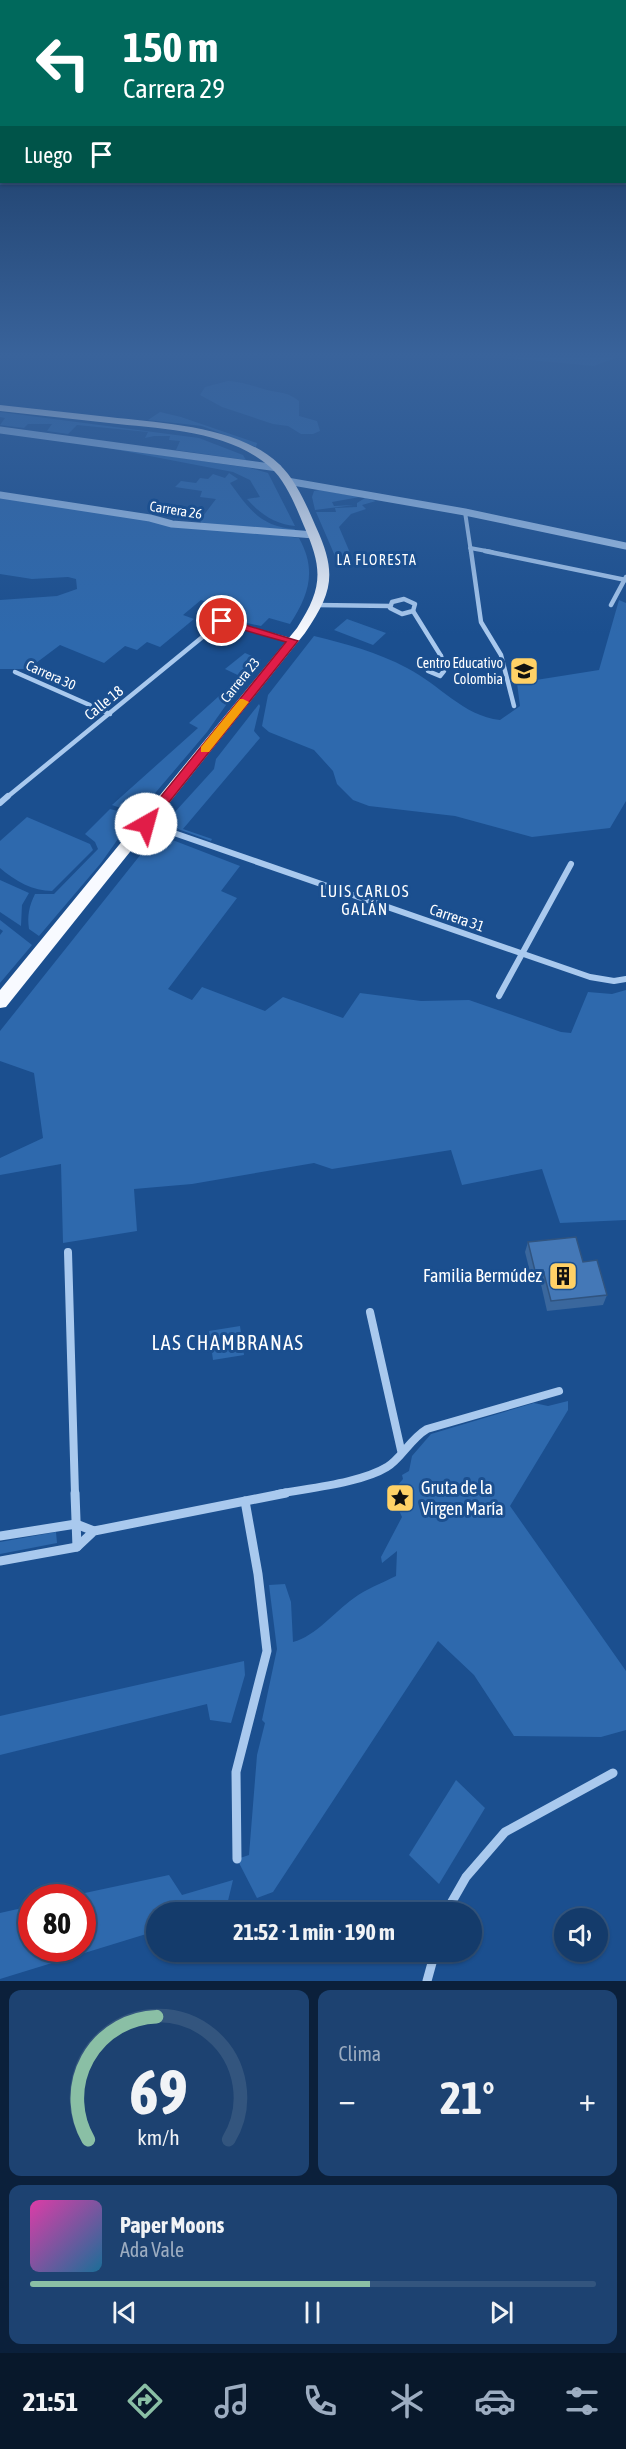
<!DOCTYPE html>
<html lang="es">
<meta charset="utf-8">
<style>
:root{--surface:#143b6b;--page:#1d4271;--text:#f1f3f6;--muted:#9dadc1;--line:#33557e;--accent:#8abfa5}
body{margin:0;font-family:"Asap Condensed",sans-serif;background:var(--page);color:var(--text);height:100vh;display:flex;flex-direction:column;font-size:22px;white-space:nowrap}
*{box-sizing:border-box;margin:0}
p{font-size:20px;color:var(--muted)}
.icon{flex:none;width:33px;height:33px;fill:none;stroke:currentColor;stroke-width:2;stroke-linecap:round;stroke-linejoin:round}
.map{position:relative;height:1981px;overflow:hidden}
.details{display:flex;flex-direction:column;gap:9px;padding:9px;background:#0b203b;flex:1}
.details>*{flex:none}
.banner{position:absolute;left:0px;top:0px;width:627px;height:183px;box-shadow:0 2px 4px #0004,0 0 0 2px var(--line);background:#00695c;color:#fff;overflow:hidden}
.controls{position:absolute;left:554px;top:1908px;display:grid;gap:12px}
.controls a{display:grid;place-items:center;width:54px;height:54px;border-radius:50%;background:var(--surface);box-shadow:0 2px 4px #0004,0 0 0 2px var(--line);font-size:30px}
.speed{position:absolute;left:18px;top:1884px;display:flex;gap:12px;font-size:30px;font-weight:700;text-align:center}
.speed>*{display:grid;place-content:center;width:78px;height:78px;border-radius:50%;background:var(--surface);box-shadow:0 2px 4px #0004,0 0 0 2px var(--line);line-height:1}
.speed .limit{border:9px solid #d22;background:#fff;color:#111}
.pin{position:absolute;display:grid;place-items:center;width:51px;height:51px;color:#fff;margin:-26px;border:3px solid #fff;border-radius:50%;box-shadow:0 2px 6px #0007}
.me{position:absolute;width:66px;margin:-33px;rotate:38deg;stroke-linejoin:round;filter:drop-shadow(0 0 4px #0008)}
.turn{display:flex;align-items:center;gap:21px;height:126px;padding:0 24px;font-size:27px}
.turn .icon{width:78px;height:78px;stroke-width:2.5}
.turn b{display:block;font-size:42px;line-height:51px}
.then{display:flex;align-items:center;height:57px;padding:0 24px;background:#0003;gap:12px;font-size:22px}
.big{font-size:45px;font-weight:700;line-height:1.1}
.details .tile{flex:1;display:flex;flex-direction:column;justify-content:center;gap:9px;min-width:0;padding:0 21px;border-radius:12px;background:var(--page)}
.details .dial{align-items:center;gap:0}
.dial svg{height:156px;overflow:visible;fill:none;stroke:var(--line);stroke-width:7;stroke-linecap:round;text-anchor:middle}
.dial text{fill:var(--text);stroke:none}
.song{display:flex;align-items:center;gap:18px}
.cover{width:72px;height:72px;border-radius:9px;background:linear-gradient(135deg,hsl(320 70% 55%),hsl(200 70% 35%))}
.played{height:6px;border-radius:3px;background:linear-gradient(90deg,var(--accent) 60%,var(--line) 60%)}
.keys{display:flex;justify-content:space-around;direction:ltr}
.heat{display:flex;justify-content:space-between;align-items:center;font-size:33px;direction:ltr}
.details .tiles{flex:1;display:grid;gap:9px;grid-template-columns:1fr 1fr}
.tile:last-child{grid-column:span 2}
.trip{position:absolute;left:146px;top:1902px;width:336px;height:60px;border-radius:30px;background:var(--surface);box-shadow:0 2px 4px #0004,0 0 0 2px var(--line);font-weight:700;line-height:60px;text-align:center}
.tab-bar{display:flex;height:96px;justify-content:space-around;align-items:center;background:#08182b;color:var(--muted)}
.tab-bar .icon{width:42px;height:42px}
.tab-bar .selected{color:var(--accent)}
.tab-bar b{font-size:27px;color:var(--text)}
.map>svg:first-child{display:block}
.green{fill:#2e69ad}
.lines{fill:none;stroke-linecap:round;stroke-linejoin:round}
.minor-far4{stroke:#a9c9ee;stroke-width:4}
.minor-far3{stroke:#a9c9ee;stroke-width:4.5}
.minor-far2{stroke:#a9c9ee;stroke-width:6}
.minor-far1{stroke:#a9c9ee;stroke-width:8}
.minor{stroke:#a9c9ee;stroke-width:9}
.tertiary{stroke:#a9c9ee;stroke-width:7}
.trunk{fill:#f8faff;fill-rule:evenodd}
.wall{fill:#3a679d}
.building{fill:#4478b7;stroke:#305480;stroke-width:1.5}
.route{fill:#e11d48;stroke:#92132f;stroke-width:1.5}
.slow{fill:#f59e0b}
.labels{text-anchor:middle;stroke-width:6;stroke-linejoin:round;paint-order:stroke}
.far-street-label{font-size:14px;fill:#fff;stroke:#1b4f8f}
.far-neighbourhood-label{font-size:14px;letter-spacing:1.5px;fill:#fff;stroke:#1b4f8f}
.far-poi-label{font-size:14px;fill:#fff;stroke:#1b4f8f;text-anchor:end}
.street-label{font-size:15px;fill:#fff;stroke:#1b4f8f}
.neighbourhood-label{font-size:16px;letter-spacing:1.5px;fill:#fff;stroke:#1b4f8f}
.near-poi-label{font-size:18px;fill:#fff;stroke:#1b4f8f;text-anchor:end}
.near-neighbourhood-label{font-size:20px;letter-spacing:1.5px;fill:#fff;stroke:#1b4f8f}
</style>
<div class="map">
<svg width="626" height="1981" viewBox="0 0 626 1981">
<rect width="100%" height="100%" fill="#1b4f8f"/>
<g class="green">
<polygon points="498,357 618,357 594,366"/>
<path d="M228,381C243,382 253,386 267,390C280,393 288,392 299,401V416L317,421L320,431L313,434H301L288,426L273,424L222,407L200,395L205,387Z"/>
<polygon points="0,412 199,438 243,455 246,460 176,450 180,441 169,440 170,436 154,436 145,438 148,432 77,425 68,434 47,431 52,424 28,424 24,428 0,425 5,418 0,417"/>
<polygon points="160,412 181,417 257,443 256,447 202,426 148,420"/>
<path d="M92,445L250,468L268,473L295,526C275,524 260,514 247,499L260,497L250,480L233,472Z"/>
<path d="M229,473L238,479L230,483C249,509 261,527 295,529L294,532L202,525L200,520L216,499L200,497L202,491L175,487L181,481L196,483L200,478L208,479L213,474L225,478Z"/>
<polygon points="319,490 360,497 332,502 334,506 354,505 315,510 312,497 314,491"/>
<path d="M0,498L299,538C317,570 309,595 290,624L269,618L261,626L228,619L230,611L201,600L183,615L194,619L160,647L147,642L137,650L125,646L104,663L60,645L28,669H0V600L57,596L77,589L76,579L68,577L32,579L0,574Z"/>
<polygon points="365,498 376,501 362,505 366,509 351,514 339,527 351,555 335,556 316,512 336,512 335,508 357,507 357,503"/>
<path d="M619,600L626,603V801L610,828L532,837L455,816L369,806L353,800L337,784L333,771L314,750L269,732L262,726L268,695L314,636C347,644 377,652 407,668C439,684 463,716 500,720L520,706L517,683L599,670Z"/>
<polygon points="347,619 386,633 373,645 334,630"/>
<polygon points="245,653 261,660 246,679 225,669"/>
<polygon points="238,679 243,681 207,732 128,825 126,824 128,814 126,810 112,805 198,728 189,723"/>
<polygon points="259,704 260,706 254,731 260,738 183,829 212,839 211,841 164,824 214,769 216,759"/>
<path d="M110,809L122,812L124,819L121,826L125,829L101,863L39,936L29,929C27,916 29,906 35,894H54L98,849L95,842L85,834Z"/>
<path d="M27,817L90,844L93,850L52,891C33,891 15,881 0,868V841Z"/>
<polygon points="157,834 240,866 221,891 237,898 168,989 192,1000 202,987 265,1011 283,997 343,1018 360,993 421,1001 469,1000 561,1032 571,1033 588,992 612,994 626,990 626,1220 560,1223 542,1169 462,1185 451,1150 332,1169 314,1163 192,1184 134,1189 137,1231 63,1243 61,1164 0,1175 0,1158 43,1138 34,1073 0,1061 0,1031"/>
<polygon points="0,880 29,893 22,905 21,926 0,912"/>
<polygon points="0,920 32,945 0,983 0,935 3,931 0,929"/>
<polygon points="240,1326 244,1355 213,1360 209,1331"/>
<path d="M568,1401V1410L510,1506L626,1671V1730L601,1737L514,1736L474,1675L438,1641L273,1892L257,1898L237,1859L249,1855L257,1755L265,1723L262,1720L277,1649L269,1585L285,1584L291,1602L293,1642C316,1636 334,1612 354,1598C366,1589 382,1583 396,1576L397,1551L382,1563L381,1557L402,1517L391,1493L403,1479L402,1475L409,1471L412,1456L431,1434L534,1403L548,1406Z"/>
<polygon points="56,1532 57,1543 0,1554 0,1542"/>
<polygon points="244,1661 245,1675 231,1723 210,1720 207,1704 0,1755 0,1716"/>
<polygon points="456,1780 485,1808 439,1884 409,1855"/>
<polygon points="169,1875 182,1895 233,1880 226,1909 216,1912 156,1912 156,1931 0,1979 0,1913 31,1906 32,1948 82,1948 82,1898 66,1897"/>
</g>
<g class="lines">
<g class="minor-far4">
<polyline points="465,512 471,552"/>
<polyline points="470,548 492,552"/>
</g>
<g class="minor-far3">
<polyline points="471,551 481,622 501,655 514,706"/>
<polyline points="485,551 626,580"/>
<polygon points="404,599 415,604 413,611 402,614 390,608 392,602"/>
<polyline points="317,605 390,606"/>
<polyline points="611,605 626,577"/>
<polyline points="413,611 441,656"/>
<polygon points="441,656 444,671 440,676 428,671 428,665"/>
<polyline points="15,672 110,714"/>
<polyline points="6,798 222,621 293,641"/>
</g>
<g class="minor-far2">
<polyline points="0,803 8,796"/>
<polyline points="145,823 590,977 614,981 626,979"/>
<polyline points="499,996 571,864"/>
</g>
<g class="minor-far1">
<polyline points="68,1252 75,1494"/>
<polyline points="370,1312 401,1450"/>
<path d="M278,1494C309,1488 361,1483 387,1467C401,1459 410,1439 427,1429L559,1391"/>
</g>
<g class="minor">
<polyline points="75,1493 77,1547"/>
<polyline points="0,1536 76,1524 94,1531"/>
<polyline points="0,1561 77,1547 94,1531 286,1493"/>
<polyline points="237,1859 236,1772 267,1651 258,1574 245,1501"/>
<polyline points="446,1912 466,1877 505,1832 613,1773"/>
<polyline points="427,1981 435,1952"/>
</g>
<g class="tertiary">
<polyline points="0,430 278,468"/>
<polyline points="287,481 465,512 626,546"/>
<polyline points="0,495 150,518 172,524 314,535"/>
</g>
<path class="trunk" d="M0,405C36,409 73,413 109,417C161,423 239,426 279,464C296,480 307,506 316,527C337,573 333,592 305,633L6,1007L0,1008V990L297,628C323,588 323,569 304,526C296,507 286,481 270,467C228,430 162,429 109,423C73,419 36,415 0,411Z"/>
</g>
<polygon class="wall" points="528,1242 583,1262 607,1295 603,1305 547,1311 540,1280 532,1280 525,1252"/>
<polygon class="building" points="576,1237 583,1262 597,1260 607,1295 551,1301 543,1270 535,1271 528,1242"/>
<linearGradient id="sky" x2="0" y2="1"><stop stop-color="#0f2b4f"/><stop offset="0.56" stop-color="#39639b"/><stop offset="1" stop-color="#39639b" stop-opacity="0"/></linearGradient>
<rect width="626" height="634" fill="url(#sky)"/>
<polygon class="route" points="219,619 226,619 298,641 150,826 141,826 141,821 286,642 219,623"/>
<polygon class="slow" points="240,699 243,699 249,702 209,752 201,752 201,747"/>
<defs>
<g id="school-square" transform="scale(1.5)"><rect x="-9" y="-9" width="18" height="18" rx="4" fill="#ffd166" stroke="#1b4f8f"/><path d="M0-5L7-2L0 1L-7-2ZM-4 1L0 2.5L4 1V4Q0 6-4 4Z" fill="#111"/></g>
<g id="building-square" transform="scale(1.5)"><rect x="-9" y="-9" width="18" height="18" rx="4" fill="#ffd166" stroke="#1b4f8f"/><path d="M-4-6H4V6H1V3H-1V6H-4ZM-2.5-4.3h1.7v1.8h-1.7ZM.8-4.3h1.7v1.8H.8ZM-2.5-1h1.7V.8h-1.7ZM.8-1h1.7V.8H.8Z" fill="#111"/></g>
<g id="sight-square" transform="scale(1.5)"><rect x="-9" y="-9" width="18" height="18" rx="4" fill="#ffd166" stroke="#1b4f8f"/><path d="M0-6L1.8-2.2L6-1.7L2.9 1.2L3.7 5.4L0 3.3L-3.7 5.4L-2.9 1.2L-6-1.7L-1.8-2.2Z" fill="#111"/></g>
</defs>
<g fill-rule="evenodd">
<use href="#school-square" x="524" y="671"/>
<use href="#building-square" x="563" y="1276"/>
<use href="#sight-square" x="400" y="1498"/>
</g>
<g class="labels">
<g class="far-street-label">
<text transform="translate(176 510) rotate(9)" y="5">Carrera 26</text>
<text transform="translate(51 675) rotate(24)" y="5">Carrera 30</text>
<text transform="translate(240 680) rotate(-51)" y="5">Carrera 23</text>
</g>
<g class="far-neighbourhood-label">
<text x="377" y="565">LA FLORESTA</text>
</g>
<g class="far-poi-label">
<text x="503" y="668">Centro Educativo<tspan x="503" dy="16">Colombia</tspan></text>
</g>
<g class="street-label">
<text transform="translate(104 703) rotate(-39)" y="5">Calle 18</text>
<text transform="translate(457 918) rotate(19)" y="5">Carrera 31</text>
</g>
<g class="neighbourhood-label">
<text x="365" y="897">LUIS CARLOS<tspan x="365" dy="18">GALÁN</tspan></text>
</g>
<g class="near-poi-label">
<text x="542" y="1282">Familia Bermúdez</text>
<text x="421" y="1494" text-anchor="start">Gruta de la<tspan x="421" dy="21">Virgen María</tspan></text>
</g>
<g class="near-neighbourhood-label">
<text x="228" y="1350">LAS CHAMBRANAS</text>
</g>
</g>
</svg>
<div class="controls">
<a><svg class="icon" aria-label="sound" viewBox="0 0 24 24"><path d="M4 9h4l5-4v14l-5-4H4zM17 9q2 3 0 6"/></svg></a>
</div>
<div class="speed"><div class="limit">80</div></div>
<div class="pin" style="left:222px;top:621px;background:#d93025"><svg class="icon" aria-label="arrive" viewBox="0 0 24 24"><path d="M6 21V4h12l-3 4 3 4H6"/></svg></div>
<svg class="me" style="left:146px;top:824px" viewBox="-20 -20 40 40"><circle r="19" fill="#fff"/><path d="M0-13L10 11 0 6-10 11z" fill="#e11d48"/></svg>
<div class="trip">21:52 · 1 min · 190 m</div>
<div class="banner">
<div class="turn"><svg class="icon" aria-label="left" viewBox="0 0 24 24"><path d="M17 20v-9H6M10 6l-5 5 5 5"/></svg><div><b>150 m</b>Carrera 29</div></div>
<div class="then">Luego<svg class="icon" aria-label="arrive" viewBox="0 0 24 24"><path d="M6 21V4h12l-3 4 3 4H6"/></svg></div>
</div>
</div>
<section class="details">
<div class="tiles">
<div class="tile dial"><svg viewBox="0 0 100 80">
<path d="M14 69A42 42 0 1 1 86 69"/>
<path d="M14 69A42 42 0 0 1 49 6" stroke="#8abfa5"/>
<text x="50" y="56" font-size="32" font-weight="700">69</text>
<text x="50" y="72" font-size="11">km/h</text>
</svg></div>
<div class="tile"><p>Clima</p>
<div class="heat"><a>−</a><b class="big">21°</b><a>+</a></div>
</div>
<div class="tile">
<div class="song"><i class="cover"></i><div><b>Paper Moons</b><p>Ada Vale</p></div></div>
<div class="played"></div>
<div class="keys"><svg class="icon" aria-label="previous" viewBox="0 0 24 24"><path d="M18 5L8 12l10 7zM5 5v14"/></svg><svg class="icon" aria-label="pause" viewBox="0 0 24 24"><path d="M8 5v14M16 5v14"/></svg><svg class="icon" aria-label="next" viewBox="0 0 24 24"><path d="M6 5l10 7-10 7zM19 5v14"/></svg></div>
</div>
</div>
</section>
<nav class="tab-bar">
<b>21:51</b>
<svg class="icon selected" aria-label="directions" viewBox="0 0 24 24"><path d="M12 3l9 9-9 9-9-9zM9 14v-3h6M13 9l2 2-2 2"/></svg>
<svg class="icon" aria-label="music" viewBox="0 0 24 24"><path d="M9 18V5l10-2v13"/><circle cx="6" cy="18" r="3"/><circle cx="16" cy="16" r="3"/></svg>
<svg class="icon" aria-label="phone" viewBox="0 0 24 24"><path d="M5 4h4l2 5-3 2q2 4 5 5l2-3 5 2v4C11 20 4 13 5 4z"/></svg>
<svg class="icon" aria-label="climate" viewBox="0 0 24 24"><path d="M12 3v18M4 7l16 10M4 17L20 7"/></svg>
<svg class="icon" aria-label="car" viewBox="0 0 24 24"><path d="M5 17H2v-5l4-1 3-4h7l3 4 3 1v5h-3M9 17h6M6 11h13"/><circle cx="7" cy="17" r="2"/><circle cx="17" cy="17" r="2"/></svg>
<svg class="icon" aria-label="filters" viewBox="0 0 24 24"><path d="M4 7h16M4 17h16"/><circle cx="9" cy="7" r="2"/><circle cx="15" cy="17" r="2"/></svg>
</nav>
